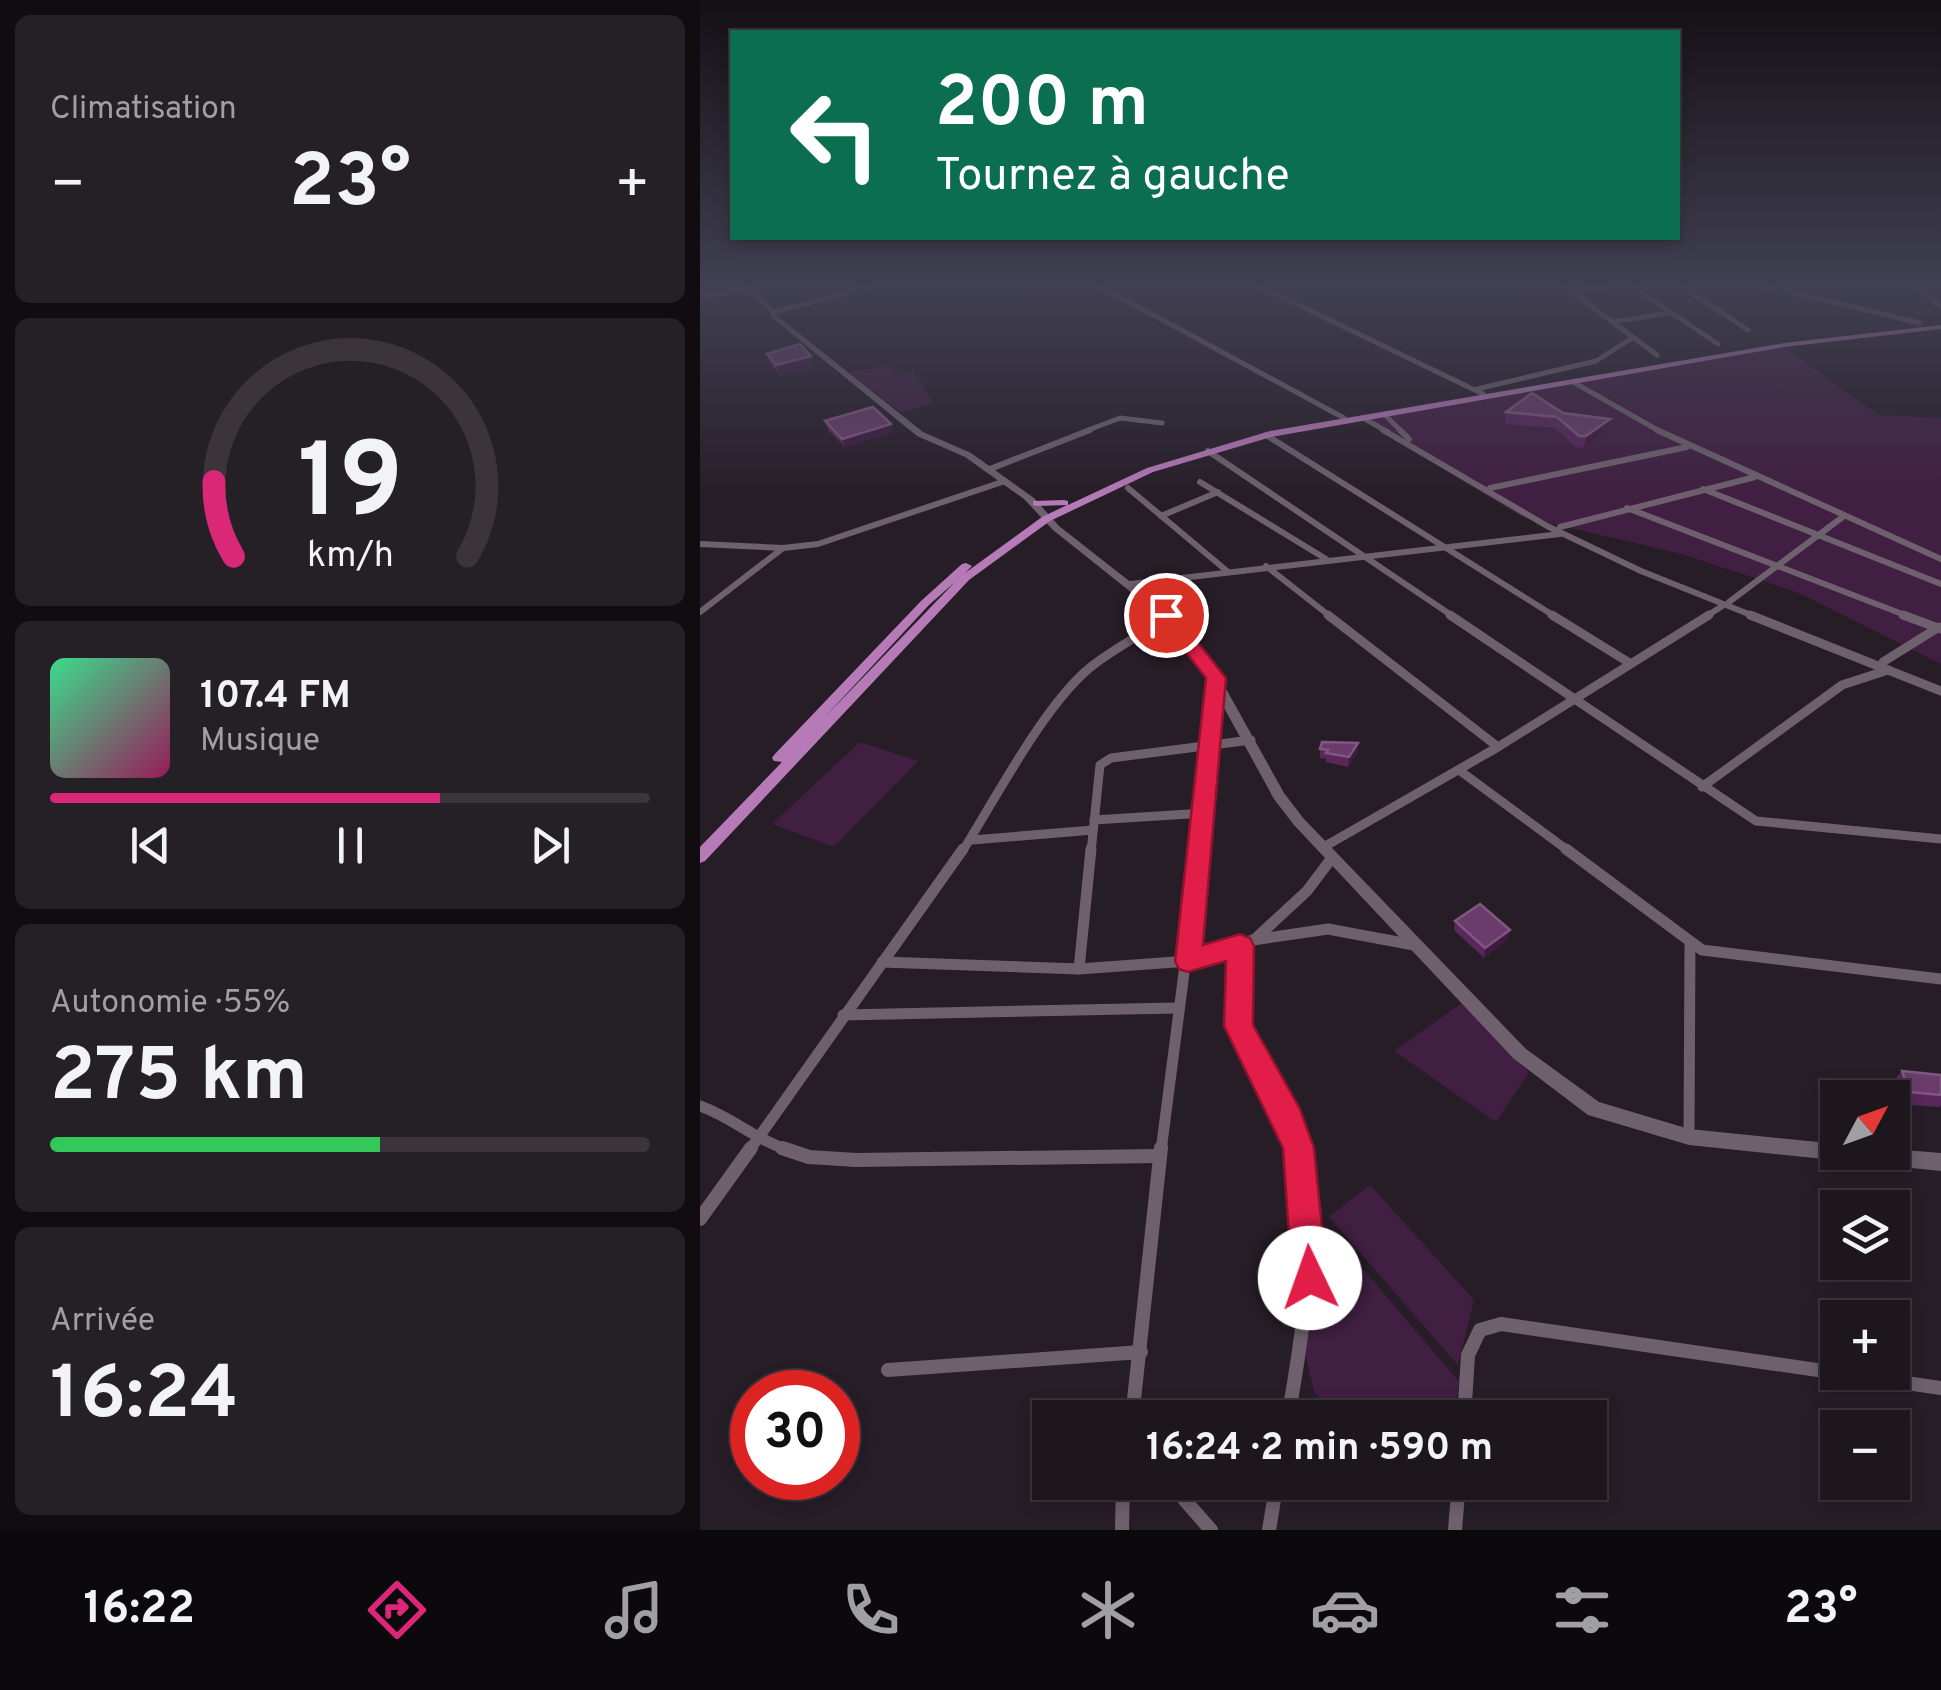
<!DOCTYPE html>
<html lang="fr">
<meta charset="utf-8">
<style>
:root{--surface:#1d161d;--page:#251f26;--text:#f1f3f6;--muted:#a09fa4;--line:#3b353b;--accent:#db2777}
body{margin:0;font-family:Overpass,sans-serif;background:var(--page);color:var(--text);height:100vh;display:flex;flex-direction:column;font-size:38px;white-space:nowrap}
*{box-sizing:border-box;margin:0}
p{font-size:32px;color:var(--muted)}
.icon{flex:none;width:55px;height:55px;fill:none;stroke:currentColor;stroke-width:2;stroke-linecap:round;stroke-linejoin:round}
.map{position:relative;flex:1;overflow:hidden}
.side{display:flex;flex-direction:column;gap:15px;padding:15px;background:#100c10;width:700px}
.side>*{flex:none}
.banner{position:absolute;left:30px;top:30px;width:950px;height:210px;border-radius:0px;box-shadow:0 5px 15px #0003,0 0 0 2px var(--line);background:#0b6e4f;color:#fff;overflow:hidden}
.needle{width:65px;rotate:49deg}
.buttons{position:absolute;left:1120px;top:1080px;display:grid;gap:20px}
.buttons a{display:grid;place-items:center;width:90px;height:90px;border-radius:0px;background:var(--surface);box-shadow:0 5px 15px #0003,0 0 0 2px var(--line);font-size:50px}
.speed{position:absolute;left:30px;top:1370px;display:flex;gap:20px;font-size:50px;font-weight:700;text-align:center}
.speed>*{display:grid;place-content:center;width:130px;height:130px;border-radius:50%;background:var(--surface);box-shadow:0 5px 15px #0003,0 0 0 2px var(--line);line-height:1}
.speed .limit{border:15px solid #d22;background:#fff;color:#111}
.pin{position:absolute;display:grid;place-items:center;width:85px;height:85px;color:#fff;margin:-42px;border:5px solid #fff;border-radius:50%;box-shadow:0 2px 10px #0007}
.me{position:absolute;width:110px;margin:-55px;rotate:357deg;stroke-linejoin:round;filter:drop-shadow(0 0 8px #0008)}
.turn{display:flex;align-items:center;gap:35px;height:210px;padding:0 40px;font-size:45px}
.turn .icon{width:130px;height:130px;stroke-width:2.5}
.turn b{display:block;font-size:70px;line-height:85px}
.big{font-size:75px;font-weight:700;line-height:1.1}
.side .widget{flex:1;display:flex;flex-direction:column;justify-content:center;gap:15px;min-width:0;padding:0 35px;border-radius:15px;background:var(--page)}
.side .dial{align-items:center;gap:0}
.dial svg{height:260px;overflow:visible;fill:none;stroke:var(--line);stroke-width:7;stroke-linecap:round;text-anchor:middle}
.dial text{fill:var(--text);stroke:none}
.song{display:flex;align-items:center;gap:30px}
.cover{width:120px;height:120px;border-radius:15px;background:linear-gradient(135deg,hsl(150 70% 55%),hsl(330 70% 35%))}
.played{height:10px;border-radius:5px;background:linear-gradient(90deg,var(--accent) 65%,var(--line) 65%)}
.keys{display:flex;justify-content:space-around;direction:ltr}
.heat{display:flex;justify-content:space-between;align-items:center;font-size:55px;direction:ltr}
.charge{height:15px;border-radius:8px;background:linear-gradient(90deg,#34c759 55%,var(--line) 0)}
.trip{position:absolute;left:332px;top:1400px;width:575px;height:100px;border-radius:0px;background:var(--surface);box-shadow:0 5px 15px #0003,0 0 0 2px var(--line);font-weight:700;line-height:100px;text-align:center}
.dock{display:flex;height:160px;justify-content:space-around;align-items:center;background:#0c090c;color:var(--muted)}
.dock .icon{width:70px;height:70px}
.dock .current{color:var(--accent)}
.dock b{font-size:45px;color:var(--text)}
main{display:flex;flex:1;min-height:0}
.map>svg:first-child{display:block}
.green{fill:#411f42}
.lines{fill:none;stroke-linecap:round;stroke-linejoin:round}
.street-far4{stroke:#6e616d;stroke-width:5}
.street-far3{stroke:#6e616d;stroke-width:6}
.street-far2{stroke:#6e616d;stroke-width:9}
.street-far1{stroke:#6e616d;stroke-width:11}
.street{stroke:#6e616d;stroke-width:14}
.secondary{fill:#6e616d;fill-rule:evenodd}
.primary{fill:#b77ab8;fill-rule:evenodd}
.wall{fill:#59275c}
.shaded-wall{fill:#3e1a40}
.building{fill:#6a3c6c;stroke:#7f5781;stroke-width:2.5}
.route{fill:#e11d48;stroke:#92132f;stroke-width:2.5}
</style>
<main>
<section class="side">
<div class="widget"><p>Climatisation</p>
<div class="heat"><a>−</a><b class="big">23°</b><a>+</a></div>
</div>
<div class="widget dial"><svg viewBox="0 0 100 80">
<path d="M14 69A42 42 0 1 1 86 69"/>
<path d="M14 69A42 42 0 0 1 8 46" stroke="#db2777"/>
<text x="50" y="56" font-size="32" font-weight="700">19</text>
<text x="50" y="72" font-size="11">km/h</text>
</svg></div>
<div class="widget">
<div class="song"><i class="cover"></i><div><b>107.4 FM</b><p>Musique</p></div></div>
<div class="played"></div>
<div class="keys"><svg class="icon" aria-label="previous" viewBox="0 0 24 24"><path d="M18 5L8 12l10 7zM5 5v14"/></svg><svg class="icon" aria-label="pause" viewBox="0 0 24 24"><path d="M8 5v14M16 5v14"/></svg><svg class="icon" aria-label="next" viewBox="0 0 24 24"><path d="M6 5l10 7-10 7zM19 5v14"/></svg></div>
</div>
<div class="widget"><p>Autonomie · 55%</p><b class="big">275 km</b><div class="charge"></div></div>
<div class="widget"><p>Arrivée</p><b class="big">16:24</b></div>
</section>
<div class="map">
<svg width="1241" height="1530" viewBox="0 0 1241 1530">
<rect width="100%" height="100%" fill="#271d27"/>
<g class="green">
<polygon points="1081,345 1178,415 1241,418 1241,664 1101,594 1058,579 978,553 820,516 659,418"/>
<polygon points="187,366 200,376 213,372 233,402 202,413 148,372"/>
<polygon points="160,742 218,761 134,847 72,824"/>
<polygon points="762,1003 829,1073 796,1122 694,1051"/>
<polygon points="670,1185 774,1300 758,1365 629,1217"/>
<polygon points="625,1224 759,1382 753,1417 635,1417 614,1392 603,1343 617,1311"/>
</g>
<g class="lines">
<g class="street-far4">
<polyline points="400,286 644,418"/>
<polyline points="559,286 783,394"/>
<polyline points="864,286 957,355"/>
<polyline points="932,286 1018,344"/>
<polyline points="981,286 1048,330"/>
<polyline points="1066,286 1220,323"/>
<polyline points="1218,286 1241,307"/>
<polyline points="871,291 907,286"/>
<polyline points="0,296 48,289"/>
<polyline points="74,312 171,286"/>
<polyline points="912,322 969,313"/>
<polyline points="873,382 961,432"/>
<polyline points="777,389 896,361 932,338"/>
<polyline points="685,415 702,432"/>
<polyline points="663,418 688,432"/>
<polyline points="383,432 420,418 462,423"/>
</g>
<g class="street-far3">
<polyline points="683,430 847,526 941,571 1056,617"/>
<polyline points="700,430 709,439"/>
<polyline points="957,430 1241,559"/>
<polyline points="566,435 856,617"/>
<polyline points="508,451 754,617"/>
<polyline points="290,469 390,430"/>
<polyline points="500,482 626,559"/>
<polyline points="428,488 527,571"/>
<polyline points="790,488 987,447"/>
<polyline points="1003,489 1241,584"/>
<polyline points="927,508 1210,617"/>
<polyline points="461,516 518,492"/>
<polyline points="860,527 1055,477"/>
<polyline points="0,544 83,548 118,544 305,481"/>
<polyline points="566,566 631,617"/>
<polyline points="430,584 860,534"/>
<polyline points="1029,602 1144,516"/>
<polyline points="0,612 83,548"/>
<polyline points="1005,617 1024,605"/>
</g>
<g class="street-far2">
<polyline points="628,615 798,747"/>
<polyline points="750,615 1056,821 1241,839"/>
<polyline points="852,615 928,662"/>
<polyline points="1050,615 1241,691"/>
<polyline points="1203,615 1241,629"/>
<polyline points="1183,662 1239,627"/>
<polyline points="759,770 870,852"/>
<polyline points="1002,787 1142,685 1188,670"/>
<polyline points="394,820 505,813"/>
<polyline points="272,840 393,830"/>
<polyline points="622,848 798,747 1009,615"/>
<path d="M262,852C295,800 348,697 396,663C420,645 443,635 466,615"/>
<polyline points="391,852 400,765 411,758 551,740"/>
<polyline points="500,852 516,680"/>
</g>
<g class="street-far1">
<polyline points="866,849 1002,950 1241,979"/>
<polyline points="554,940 607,891 631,859"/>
<polyline points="540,945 540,1029 599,1151"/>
<polyline points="182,962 379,969 489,961 553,940 628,929 714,945"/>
<polyline points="379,969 391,849"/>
<polyline points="143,1015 476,1008"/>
<path d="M0,1106C33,1118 56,1140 90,1151"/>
<polyline points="989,1137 990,944"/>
<polyline points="49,1151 263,849"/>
<polyline points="461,1151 500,849"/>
</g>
<g class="street">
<polyline points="82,1148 109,1157 156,1160 459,1156"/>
<polyline points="0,1219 51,1148"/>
<polyline points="188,1370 441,1352"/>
<polyline points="432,1418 461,1148"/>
<path d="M588,1418C604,1328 618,1239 599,1148"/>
<polyline points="764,1418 768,1355 780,1330 801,1324 1241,1388"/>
<polyline points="469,1482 511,1530"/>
<polyline points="422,1530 423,1482"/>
<polyline points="569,1530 577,1482"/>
<polyline points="755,1530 759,1482"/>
</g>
<polygon class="secondary" points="41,286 48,286 76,311 76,315 223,432 271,453 334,498 359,526 470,613 505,651 584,793 604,819 826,1049 899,1102 989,1129 1138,1144 1138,1152 1192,1152 1192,1149 1241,1153 1241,1171 989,1145 888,1115 814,1059 594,825 574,799 494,653 462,617 353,530 324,499 265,457 217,436 70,316 70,312"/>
<path class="primary" d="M1241,325V329L1084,347L571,437L453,472L350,521L269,580L5,861L0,863V847L82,762L74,761L72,758L74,755L221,601L262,564L266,563L272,566L265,573L342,517L367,505L337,506L333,505V501L364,500L368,501V505L447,468L570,431L1084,343ZM255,582L123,719L229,605Z"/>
</g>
<g class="wall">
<polygon points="67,354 111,356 115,367 81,376 71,365"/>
<polygon points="806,412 863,413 910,419 908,430 884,448 876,447 855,428 805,424"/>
<polygon points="125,421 194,432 145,447 128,430"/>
<polygon points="658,743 658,752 648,767 626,762 626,759 620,758 620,749"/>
<polygon points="755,921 810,930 808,939 784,958 754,930"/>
<polygon points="1202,1071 1241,1075 1241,1105 1239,1107 1199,1104 1192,1083"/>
</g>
<g class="shaded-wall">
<polygon points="111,356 115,367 81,376 76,365"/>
<polygon points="910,419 908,430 884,448 886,436"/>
<polygon points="191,424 194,432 145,447 142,439"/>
<polygon points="658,743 658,752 648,767 649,757"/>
<polygon points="810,930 808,939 784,958 785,948"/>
</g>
<g class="building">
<polygon points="100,344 111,356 76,365 67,354"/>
<polygon points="832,393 863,413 910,419 886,436 879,436 857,417 806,412"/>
<polygon points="173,407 191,424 142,439 125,421"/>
<polygon points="622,742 658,743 649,757 626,753 628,750 620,749"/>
<polygon points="780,904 810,930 785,948 755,921"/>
<polygon points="1202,1071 1241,1075 1241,1095 1209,1092"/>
</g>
<linearGradient id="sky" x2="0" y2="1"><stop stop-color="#151015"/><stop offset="0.57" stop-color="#414052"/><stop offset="1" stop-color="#414052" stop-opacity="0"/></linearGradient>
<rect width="1241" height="500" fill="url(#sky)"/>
<polygon class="route" points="466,609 473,611 526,678 503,945 540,934 550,938 554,946 553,1025 600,1109 614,1148 627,1278 622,1290 610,1295 597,1290 592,1278 583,1148 524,1026 526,961 488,972 479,969 475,961 506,678 457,615"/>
</svg>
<div class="buttons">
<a><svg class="needle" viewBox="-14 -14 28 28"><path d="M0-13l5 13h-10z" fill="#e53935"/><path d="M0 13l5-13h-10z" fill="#a09fa4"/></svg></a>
<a><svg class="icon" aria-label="layers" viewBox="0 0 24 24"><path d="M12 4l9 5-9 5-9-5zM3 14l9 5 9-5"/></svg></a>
<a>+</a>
<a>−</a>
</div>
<div class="speed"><div class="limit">30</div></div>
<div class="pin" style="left:466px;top:615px;background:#d93025"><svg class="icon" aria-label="arrive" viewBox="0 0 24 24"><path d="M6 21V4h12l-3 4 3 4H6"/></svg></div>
<svg class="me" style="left:610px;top:1278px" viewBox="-20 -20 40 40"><circle r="19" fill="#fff"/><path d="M0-13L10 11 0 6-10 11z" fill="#e11d48"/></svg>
<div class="trip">16:24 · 2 min · 590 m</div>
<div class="banner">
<div class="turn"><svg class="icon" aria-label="left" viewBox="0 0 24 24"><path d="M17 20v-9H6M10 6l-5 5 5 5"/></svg><div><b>200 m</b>Tournez à gauche</div></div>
</div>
</div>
</main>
<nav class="dock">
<b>16:22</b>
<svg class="icon current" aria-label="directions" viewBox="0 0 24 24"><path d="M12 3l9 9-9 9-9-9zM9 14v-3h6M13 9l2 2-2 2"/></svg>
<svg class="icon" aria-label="music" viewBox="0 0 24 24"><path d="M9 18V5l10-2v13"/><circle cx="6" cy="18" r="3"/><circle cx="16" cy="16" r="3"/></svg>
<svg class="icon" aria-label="phone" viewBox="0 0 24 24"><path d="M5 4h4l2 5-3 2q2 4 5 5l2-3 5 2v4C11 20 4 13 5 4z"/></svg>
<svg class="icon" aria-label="climate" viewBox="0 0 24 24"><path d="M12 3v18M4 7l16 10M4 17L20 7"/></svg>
<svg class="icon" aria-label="car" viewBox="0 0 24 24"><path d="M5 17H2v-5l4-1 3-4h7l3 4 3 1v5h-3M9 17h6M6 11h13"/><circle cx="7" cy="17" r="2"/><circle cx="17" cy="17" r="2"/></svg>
<svg class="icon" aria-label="filters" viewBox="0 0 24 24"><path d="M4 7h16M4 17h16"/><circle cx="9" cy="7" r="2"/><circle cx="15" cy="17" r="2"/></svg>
<b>23°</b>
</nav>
